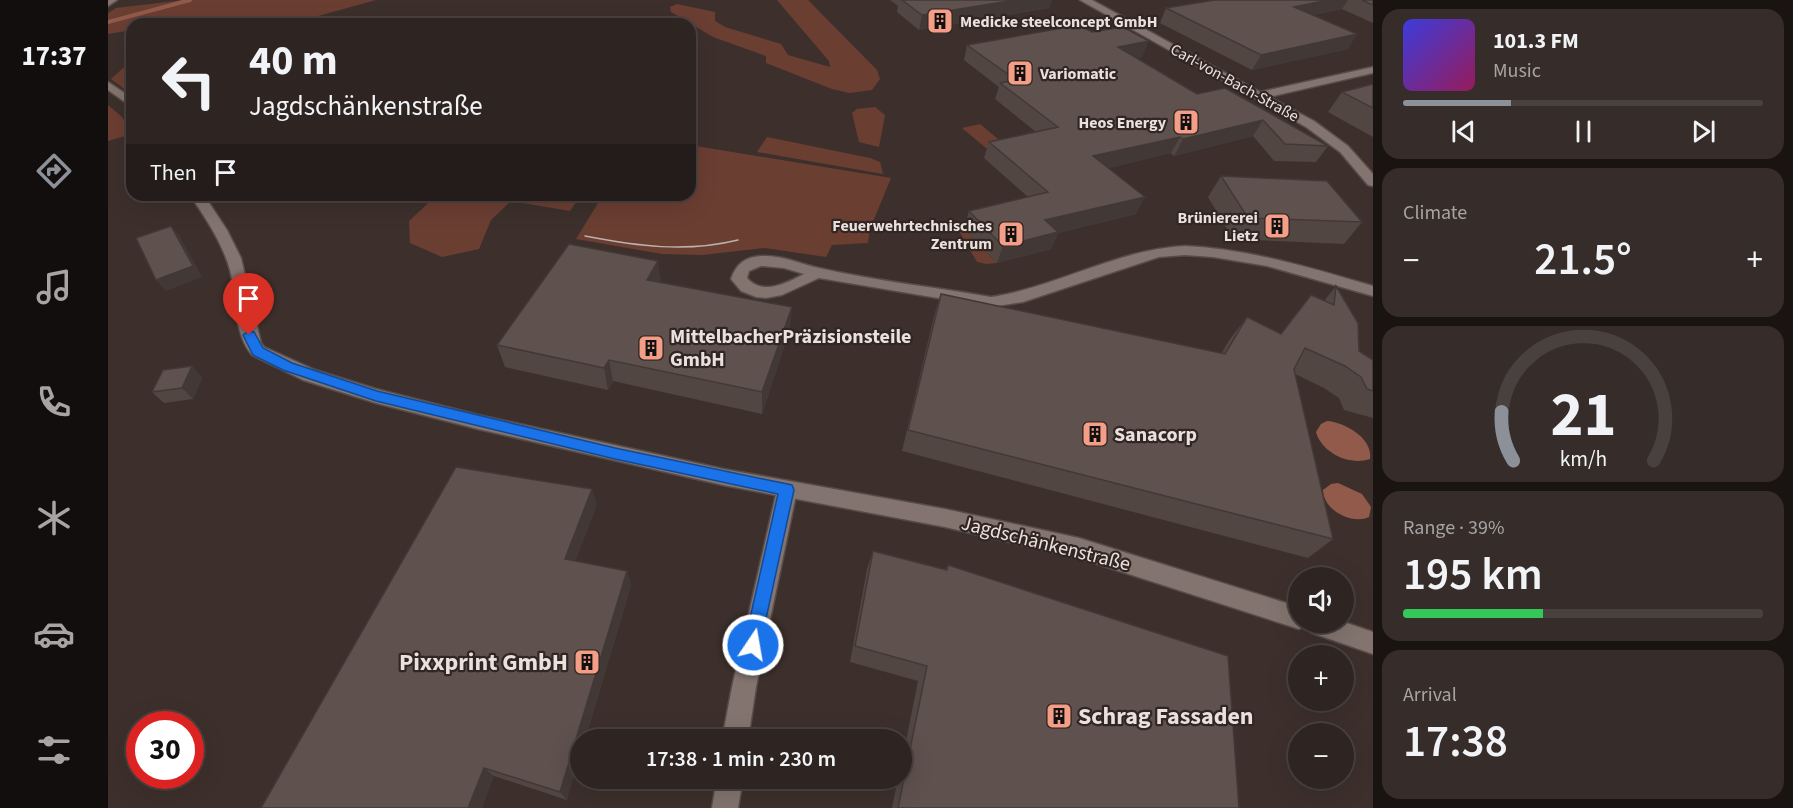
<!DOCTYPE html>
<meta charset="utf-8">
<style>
:root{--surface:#2e2421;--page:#362c2a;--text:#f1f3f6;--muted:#a7a4a5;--line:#49413f;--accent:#8c9099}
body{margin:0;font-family:"Source Sans 3",sans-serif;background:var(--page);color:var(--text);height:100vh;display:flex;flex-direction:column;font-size:22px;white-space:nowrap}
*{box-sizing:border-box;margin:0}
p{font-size:20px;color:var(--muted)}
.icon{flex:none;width:33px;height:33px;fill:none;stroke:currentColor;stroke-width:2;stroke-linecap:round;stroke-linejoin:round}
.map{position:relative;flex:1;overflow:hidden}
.drawer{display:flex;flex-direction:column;gap:9px;padding:9px;background:#191412;width:420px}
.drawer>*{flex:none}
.banner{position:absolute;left:18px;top:18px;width:570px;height:183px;border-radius:18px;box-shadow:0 6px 24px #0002,0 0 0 2px var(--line);background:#2e2421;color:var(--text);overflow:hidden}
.buttons{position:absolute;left:1180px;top:567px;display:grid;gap:12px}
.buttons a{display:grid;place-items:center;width:66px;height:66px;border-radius:50%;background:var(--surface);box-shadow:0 6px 24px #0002,0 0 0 2px var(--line);font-size:30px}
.speed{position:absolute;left:18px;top:711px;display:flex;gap:12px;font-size:30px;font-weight:700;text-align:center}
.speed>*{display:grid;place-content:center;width:78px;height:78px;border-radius:50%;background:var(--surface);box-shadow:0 6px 24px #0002,0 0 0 2px var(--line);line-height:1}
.speed .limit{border:9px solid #d22;background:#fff;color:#111}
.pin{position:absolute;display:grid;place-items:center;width:51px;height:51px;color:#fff;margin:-62px -26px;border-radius:50% 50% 50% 0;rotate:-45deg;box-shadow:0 0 6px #0007}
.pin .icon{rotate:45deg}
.me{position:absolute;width:66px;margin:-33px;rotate:12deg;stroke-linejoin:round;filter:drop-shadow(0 0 4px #0008)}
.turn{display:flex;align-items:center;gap:21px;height:126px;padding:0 24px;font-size:27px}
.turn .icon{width:78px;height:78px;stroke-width:2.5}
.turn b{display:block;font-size:42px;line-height:51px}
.then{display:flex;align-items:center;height:57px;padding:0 24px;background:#0003;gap:12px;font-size:22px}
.big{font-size:45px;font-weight:600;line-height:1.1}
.drawer .tile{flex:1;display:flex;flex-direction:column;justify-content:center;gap:9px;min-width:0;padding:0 21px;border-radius:18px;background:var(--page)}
.drawer .dial{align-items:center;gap:0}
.dial svg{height:156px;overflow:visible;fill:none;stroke:var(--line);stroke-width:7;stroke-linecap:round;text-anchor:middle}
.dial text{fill:var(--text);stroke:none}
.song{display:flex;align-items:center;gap:18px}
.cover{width:72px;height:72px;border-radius:9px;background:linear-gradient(135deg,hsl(240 70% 55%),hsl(330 70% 35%))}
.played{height:6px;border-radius:3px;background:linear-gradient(90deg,var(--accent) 30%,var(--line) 30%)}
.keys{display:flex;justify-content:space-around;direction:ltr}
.heat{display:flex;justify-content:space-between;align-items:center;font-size:33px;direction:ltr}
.charge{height:9px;border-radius:4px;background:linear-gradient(90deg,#34c759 39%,var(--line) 0)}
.trip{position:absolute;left:462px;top:729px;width:342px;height:60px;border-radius:30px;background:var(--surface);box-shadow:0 6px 24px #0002,0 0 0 2px var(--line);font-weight:600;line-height:60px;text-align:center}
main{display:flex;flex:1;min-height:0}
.dock{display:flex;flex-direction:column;width:108px;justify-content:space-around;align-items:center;background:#120e0d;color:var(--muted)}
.dock .icon{width:42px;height:42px}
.dock .current{color:var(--accent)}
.dock b{font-size:27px;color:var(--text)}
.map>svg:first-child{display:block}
.green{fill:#6b3e32}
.water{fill:#925a4b}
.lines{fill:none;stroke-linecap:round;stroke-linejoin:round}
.stream{stroke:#925a4b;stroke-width:4}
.street-casing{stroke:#574c49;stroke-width:3}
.secondary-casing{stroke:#574c49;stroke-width:3}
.street{fill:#83746f;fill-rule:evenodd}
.secondary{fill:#83746f;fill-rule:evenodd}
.tram{stroke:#bbb1ae;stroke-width:1.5}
.wall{fill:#524642}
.shaded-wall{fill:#423936}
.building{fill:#5f514d;stroke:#423936;stroke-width:1.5}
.route{fill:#1a73e8;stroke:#114b97;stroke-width:1.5}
.labels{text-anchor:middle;stroke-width:4.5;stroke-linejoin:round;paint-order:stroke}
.far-poi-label{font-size:16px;font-weight:bold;fill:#eae1df;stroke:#322622;text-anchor:end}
.far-street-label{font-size:16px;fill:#eae1df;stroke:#322622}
.poi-label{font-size:20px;font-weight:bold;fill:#eae1df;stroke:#322622;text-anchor:start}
.street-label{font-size:20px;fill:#eae1df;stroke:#322622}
.near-poi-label{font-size:24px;font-weight:bold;fill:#eae1df;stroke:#322622;text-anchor:end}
</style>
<main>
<nav class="dock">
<b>17:37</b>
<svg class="icon current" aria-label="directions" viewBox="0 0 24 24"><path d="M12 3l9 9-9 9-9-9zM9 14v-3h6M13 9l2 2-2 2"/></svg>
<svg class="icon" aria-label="music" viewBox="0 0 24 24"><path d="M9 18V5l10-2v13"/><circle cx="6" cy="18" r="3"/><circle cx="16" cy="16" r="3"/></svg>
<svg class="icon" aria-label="phone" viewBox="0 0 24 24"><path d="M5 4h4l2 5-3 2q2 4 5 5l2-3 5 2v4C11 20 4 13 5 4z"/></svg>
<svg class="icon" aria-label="climate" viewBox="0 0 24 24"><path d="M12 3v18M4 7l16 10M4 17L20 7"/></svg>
<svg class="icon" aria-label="car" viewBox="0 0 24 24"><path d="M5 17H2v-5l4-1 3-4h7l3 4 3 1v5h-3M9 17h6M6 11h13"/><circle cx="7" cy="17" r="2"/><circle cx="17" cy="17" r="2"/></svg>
<svg class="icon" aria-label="filters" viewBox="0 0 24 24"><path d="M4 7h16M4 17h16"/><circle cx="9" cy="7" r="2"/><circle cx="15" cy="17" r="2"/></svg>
</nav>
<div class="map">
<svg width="1265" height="808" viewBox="0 0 1265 808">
<rect width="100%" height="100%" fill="#3d302c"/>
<g class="green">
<polygon points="76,0 268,0 181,24 24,24 24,30 0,34 0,13 8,8"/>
<polygon points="669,0 700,0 769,70 772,79 764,90 741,93 724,89 658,63 658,56 605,37 563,12 562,7 569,4 607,12 607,21 617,27 673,44 680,55 722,67 721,61"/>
<polygon points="24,60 24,95 3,79"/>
<polygon points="0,105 14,117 24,134 0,141"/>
<polygon points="767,107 777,115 771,147 751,142 744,113 749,109"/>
<polygon points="872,124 896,144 878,148 854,128"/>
<polygon points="659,137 762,158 772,162 775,174 649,152"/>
<polygon points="582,145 783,178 762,229 760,243 724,245 718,257 657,248 594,255 554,254 468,239 495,195 582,195"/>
<polygon points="329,195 473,195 462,211 403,201 383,220 371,249 334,257 302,243 301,221"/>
<polygon points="856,229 889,263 878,264 869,262 851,231"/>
</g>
<g class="water">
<path d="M1219,421C1235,422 1265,437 1262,459C1241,466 1214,453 1208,432L1213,424Z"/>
<path d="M1230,483L1254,494L1263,507L1261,517C1244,525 1215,510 1215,490L1223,484Z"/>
</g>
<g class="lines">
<polyline class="stream" points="0,22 82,0"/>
<g class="street-casing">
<g id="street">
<polygon points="972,0 984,0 1152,92 1265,67 1265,73 1161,97 1206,121 1240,146 1265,174 1265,186 1260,185 1232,152 1198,127"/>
<path d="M1077,246C1142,249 1203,268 1265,286V296L1159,266L1105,257L1077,255L1051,257L915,302L883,307L711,278L674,295L658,298L648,297L633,291L623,279C628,264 637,257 653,256C674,255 692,264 711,268C767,281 826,287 883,297C949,287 1010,249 1077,246ZM653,266L676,268L696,274C678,283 655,296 639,278L641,271Z"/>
<polygon points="679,482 686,484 689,490 648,687 640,740 614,740 624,687 669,490 672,484"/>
<polygon points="609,778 635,778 630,808 604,808"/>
</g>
</g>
<g class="secondary-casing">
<g id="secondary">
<polygon points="0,0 9,0 0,6"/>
<polygon points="0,82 24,98 24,107 0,90"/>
<path d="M82,195H96L119,230L133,258L153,343L156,347L207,370L268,389L370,415L615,469L837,509L971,538L1191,607V622H1236L1265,632V654L1204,633L1195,627L1191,629L971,558L837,527L615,485L370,429L268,403L195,380L144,355C125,333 129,297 122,270C114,242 98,219 82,195Z"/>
</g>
</g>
<use href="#street" class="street"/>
<use href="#secondary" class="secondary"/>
<path class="tram" d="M477,236C529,246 577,253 630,240"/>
</g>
<g class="wall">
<polygon points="782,0 944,0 941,8 811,30 789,12 790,6"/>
<polygon points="1107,0 1265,0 1265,23 1234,9 1205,15 1240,49 1144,70 1052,23 1058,8"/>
<polygon points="984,32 1034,57 1028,58 1089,94 1220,146 1208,162 1166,161 1145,136 1066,156 1063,153 1000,168 1028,214 950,233 943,249 889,263 856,229 861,211 920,197 876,158 881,142 928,132 887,99 891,87 856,60 859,45"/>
<polygon points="1265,84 1265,137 1220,112 1234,92"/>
<polygon points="1113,176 1254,222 1236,244 1125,239 1100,197"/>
<polygon points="553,282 682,329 654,414 505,381 500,390 397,367 389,345"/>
<polygon points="1228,286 1251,351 1265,360 1265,418 1236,410 1231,398 1216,388 1187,374 1225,539 1200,558 794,451 826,316 833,294 1113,354 1122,339 1139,317 1172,334 1203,295 1216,301"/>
<polygon points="84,366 94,378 85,399 56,403 44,392"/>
<polygon points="489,504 467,561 523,585 477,740 472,740 459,800 386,776 153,808"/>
<polygon points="765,551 837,570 840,565 1131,808 784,808 790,778 794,778 794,761 810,681 742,662 759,569"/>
</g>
<g class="shaded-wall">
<polygon points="908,0 944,0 941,8 811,30 814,15"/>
<polygon points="1220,0 1240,0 1234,9 1178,21 1186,7"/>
<polygon points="1249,34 1240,49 1144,70 1153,55"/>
<polygon points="1041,41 1034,57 1003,63 1010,47"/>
<polygon points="1155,120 1145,136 1066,156 1075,139"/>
<polygon points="1072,137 1063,153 978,173 985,156"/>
<polygon points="1037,197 1028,214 950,233 943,249 889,263 895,246 937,220"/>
<polygon points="63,226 72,237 94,277 58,291 48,280"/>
<polygon points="550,261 553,282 539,280"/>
<polygon points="684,307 682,329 654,414 654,392"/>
<polygon points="501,360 505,381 500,390 496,368"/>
<polygon points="84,366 94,378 85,399 74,388"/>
<polygon points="484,489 489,504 463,573 457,559"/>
<polygon points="519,571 523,585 477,740 472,740 472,755 459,800 452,792"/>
<polygon points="376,768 386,776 374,808 360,808"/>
</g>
<g class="building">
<polygon points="794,0 908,0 814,15"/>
<polygon points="1107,0 1220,0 1186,7 1249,34 1153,55 1058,8"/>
<polygon points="1254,0 1265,0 1265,5"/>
<polygon points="971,25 984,32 1015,27 1041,41 1010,47 1089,94 1117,88 1220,146 1177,144 1155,120 1075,139 1072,137 985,156 1037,197 937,220 950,232 895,246 861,211 940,192 881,142 950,127 892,83 908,80 859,45"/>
<polygon points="1265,84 1265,108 1234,92"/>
<polygon points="1113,176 1219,181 1254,222 1140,218"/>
<polygon points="63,226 85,266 48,280 28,238"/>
<polygon points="461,244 550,261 539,280 684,307 654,392 501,360 496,368 389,345"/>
<polygon points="1228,286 1250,323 1251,351 1265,360 1265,391 1259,389 1253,377 1237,366 1197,348 1186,369 1225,539 800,430 833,294 1117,354 1139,317 1173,334 1203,295 1226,305"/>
<polygon points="84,366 74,388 44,392 55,370"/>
<polygon points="348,467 484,489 457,559 519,571 452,792 376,768 360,808 153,808"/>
<polygon points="765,551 839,570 840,565 1120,656 1131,808 790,808 819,666 747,646"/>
</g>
<polygon class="route" points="141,331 146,332 155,348 184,363 269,391 507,448 684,485 686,490 651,651 645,654 638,651 636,645 670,494 507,459 268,401 175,370 145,355 135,335"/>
<defs>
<g id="building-square" transform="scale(1.35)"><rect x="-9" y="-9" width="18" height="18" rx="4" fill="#f49e87" stroke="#322622"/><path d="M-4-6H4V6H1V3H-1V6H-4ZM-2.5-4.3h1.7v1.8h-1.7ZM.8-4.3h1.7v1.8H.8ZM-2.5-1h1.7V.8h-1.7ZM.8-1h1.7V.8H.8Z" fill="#111"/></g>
</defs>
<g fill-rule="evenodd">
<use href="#building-square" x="832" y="21"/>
<use href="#building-square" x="912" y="73"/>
<use href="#building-square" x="1078" y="122"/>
<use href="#building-square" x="1169" y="226"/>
<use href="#building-square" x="903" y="234"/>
<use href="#building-square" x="543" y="348"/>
<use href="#building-square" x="987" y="434"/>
<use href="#building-square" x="479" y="662"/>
<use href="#building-square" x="951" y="716"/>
</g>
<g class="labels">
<g class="far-poi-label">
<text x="852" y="27" text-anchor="start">Medicke steelconcept GmbH</text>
<text x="932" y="79" text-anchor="start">Variomatic</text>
<text x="1058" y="128">Heos Energy</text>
<text x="1150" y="223">Brüniererei<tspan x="1150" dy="18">Lietz</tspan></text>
<text x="884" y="231">Feuerwehrtechnisches<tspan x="884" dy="18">Zentrum</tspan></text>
</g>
<g class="far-street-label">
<text transform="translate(1127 82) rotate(29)" y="6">Carl-von-Bach-Straße</text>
</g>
<g class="poi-label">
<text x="562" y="343">MittelbacherPräzisionsteile<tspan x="562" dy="23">GmbH</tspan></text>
<text x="1006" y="441">Sanacorp</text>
</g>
<g class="street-label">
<text transform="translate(938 543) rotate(14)" y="7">Jagdschänkenstraße</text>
</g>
<g class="near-poi-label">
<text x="460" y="670">Pixxprint GmbH</text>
<text x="970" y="724" text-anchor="start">Schrag Fassaden</text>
</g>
</g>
</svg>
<div class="buttons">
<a><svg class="icon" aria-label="sound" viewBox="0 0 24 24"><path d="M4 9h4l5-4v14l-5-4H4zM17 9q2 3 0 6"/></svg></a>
<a>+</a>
<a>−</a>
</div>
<div class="speed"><div class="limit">30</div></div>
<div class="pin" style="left:141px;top:335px;background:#d93025"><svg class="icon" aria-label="arrive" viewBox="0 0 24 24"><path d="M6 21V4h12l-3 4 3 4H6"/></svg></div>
<svg class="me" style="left:645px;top:645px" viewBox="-20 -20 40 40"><circle r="17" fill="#1a73e8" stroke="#fff" stroke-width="3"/><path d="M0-11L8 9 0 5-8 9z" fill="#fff"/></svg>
<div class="trip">17:38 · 1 min · 230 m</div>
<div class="banner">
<div class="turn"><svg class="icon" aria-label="left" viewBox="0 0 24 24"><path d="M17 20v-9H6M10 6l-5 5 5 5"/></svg><div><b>40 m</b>Jagdschänkenstraße</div></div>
<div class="then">Then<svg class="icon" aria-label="arrive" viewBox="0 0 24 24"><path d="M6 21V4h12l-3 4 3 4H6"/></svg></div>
</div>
</div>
<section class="drawer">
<div class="tile">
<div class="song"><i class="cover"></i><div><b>101.3 FM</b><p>Music</p></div></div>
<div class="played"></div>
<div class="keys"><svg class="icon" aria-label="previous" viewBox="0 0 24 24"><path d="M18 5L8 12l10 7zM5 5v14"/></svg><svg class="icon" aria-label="pause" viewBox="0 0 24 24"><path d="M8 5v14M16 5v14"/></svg><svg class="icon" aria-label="next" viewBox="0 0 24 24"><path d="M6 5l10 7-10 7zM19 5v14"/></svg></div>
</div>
<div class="tile"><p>Climate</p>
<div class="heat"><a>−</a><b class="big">21.5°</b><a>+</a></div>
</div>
<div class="tile dial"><svg viewBox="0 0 100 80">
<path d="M14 69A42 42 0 1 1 86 69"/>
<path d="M14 69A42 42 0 0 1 8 44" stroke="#8c9099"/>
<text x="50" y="56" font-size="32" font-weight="700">21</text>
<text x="50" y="72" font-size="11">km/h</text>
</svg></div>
<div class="tile"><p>Range · 39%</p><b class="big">195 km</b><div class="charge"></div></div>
<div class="tile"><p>Arrival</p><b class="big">17:38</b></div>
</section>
</main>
